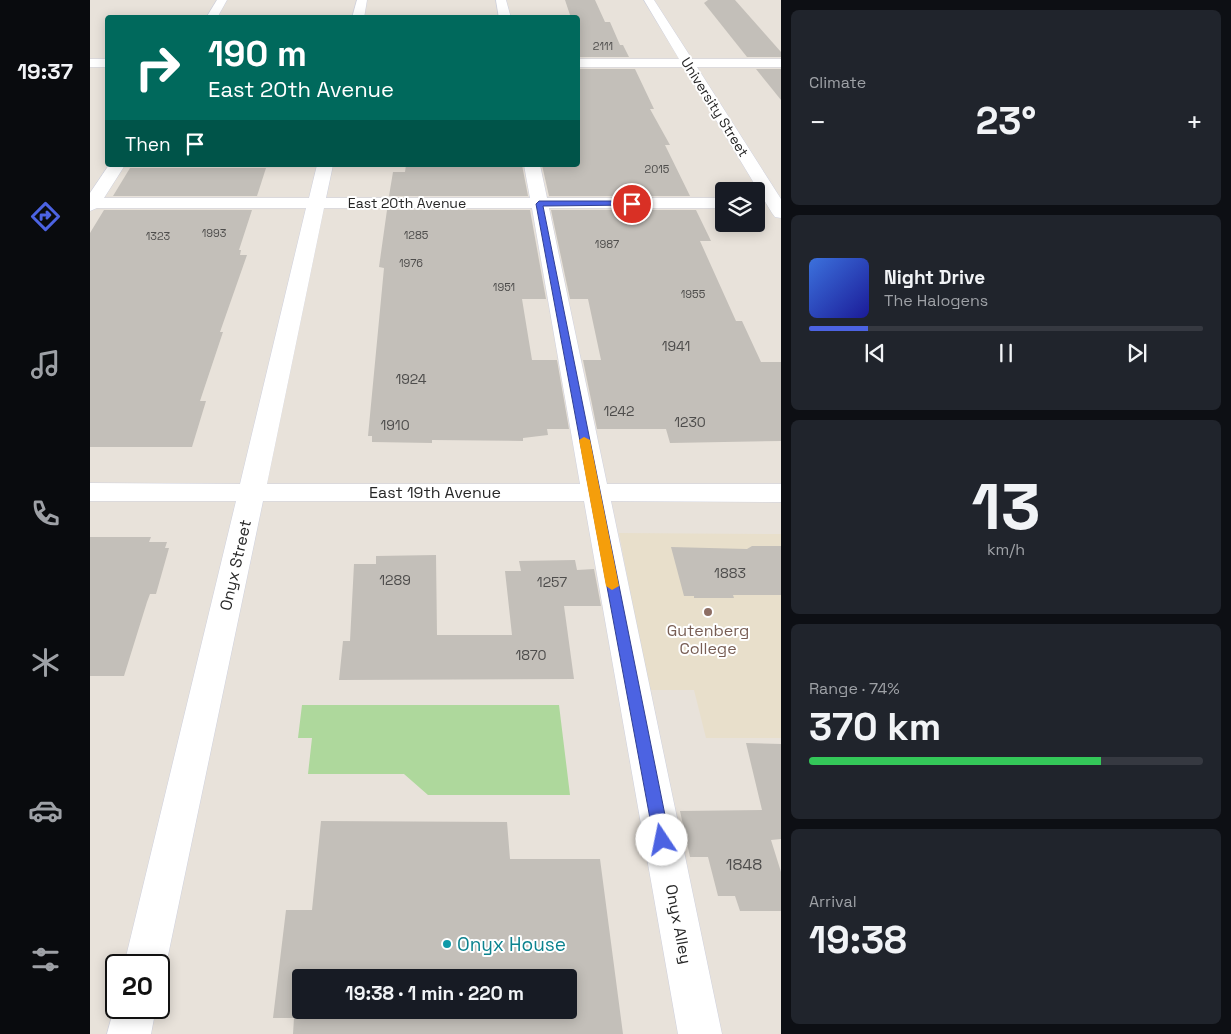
<!DOCTYPE html>
<meta charset="utf-8">
<style>
:root{--surface:#171b24;--page:#20242c;--text:#f1f3f6;--muted:#9ea1a6;--line:#363941;--accent:#4c63e2}
body{margin:0;font-family:"Space Grotesk",sans-serif;background:var(--page);color:var(--text);height:100vh;display:flex;flex-direction:column;font-size:19px;white-space:nowrap}
*{box-sizing:border-box;margin:0}
p{font-size:16px;color:var(--muted)}
.icon{flex:none;width:28px;height:28px;fill:none;stroke:currentColor;stroke-width:2;stroke-linecap:round;stroke-linejoin:round}
.map{position:relative;flex:1;overflow:hidden}
.side{display:flex;flex-direction:column;gap:10px;padding:10px;background:#0d0f14;width:450px}
.side>*{flex:none}
.banner{position:absolute;left:15px;top:15px;width:475px;height:152px;border-radius:5px;box-shadow:0 2px 12px #0003;background:#00695c;color:#fff;overflow:hidden}
.fabs{position:absolute;left:625px;top:182px;display:grid;gap:10px}
.fabs a{display:grid;place-items:center;width:50px;height:50px;border-radius:5px;background:var(--surface);box-shadow:0 2px 12px #0003;font-size:25px}
.speed{position:absolute;left:15px;top:954px;display:flex;gap:10px;font-size:25px;font-weight:700;text-align:center}
.speed>*{display:grid;place-content:center;width:65px;height:65px;border-radius:50%;background:var(--surface);box-shadow:0 2px 12px #0003;line-height:1}
.speed .limit{border:2px solid #111;border-radius:8px;background:#fff;color:#111}
.pin{position:absolute;display:grid;place-items:center;width:42px;height:42px;color:#fff;margin:-21px;border:2px solid #fff;border-radius:50%;box-shadow:0 1px 5px #0007}
.me{position:absolute;width:55px;margin:-28px;rotate:349deg;stroke-linejoin:round;filter:drop-shadow(0 0 4px #0008)}
.turn{display:flex;align-items:center;gap:18px;height:105px;padding:0 20px;font-size:22px}
.turn .icon{width:65px;height:65px;stroke-width:2.5}
.turn b{display:block;font-size:35px;line-height:42px}
.then{display:flex;align-items:center;height:48px;padding:0 20px;background:#0003;gap:10px;font-size:19px}
.big{font-size:38px;font-weight:700;line-height:1.1}
.side .card{flex:1;display:flex;flex-direction:column;justify-content:center;gap:8px;min-width:0;padding:0 18px;border-radius:8px;background:var(--page)}
.side .dial{align-items:center;gap:0}
.dial b{font-size:65px;line-height:1}
.song{display:flex;align-items:center;gap:15px}
.cover{width:60px;height:60px;border-radius:8px;background:linear-gradient(135deg,hsl(220 70% 55%),hsl(240 70% 35%))}
.played{height:5px;border-radius:2px;background:linear-gradient(90deg,var(--accent) 15%,var(--line) 15%)}
.keys{display:flex;justify-content:space-around;direction:ltr}
.heat{display:flex;justify-content:space-between;align-items:center;font-size:28px;direction:ltr}
.charge{height:8px;border-radius:4px;background:linear-gradient(90deg,#34c759 74%,var(--line) 0)}
.trip{position:absolute;left:202px;top:969px;width:285px;height:50px;border-radius:5px;background:var(--surface);box-shadow:0 2px 12px #0003;font-weight:700;line-height:50px;text-align:center}
main{display:flex;flex:1;min-height:0}
.dock{display:flex;flex-direction:column;width:90px;justify-content:space-around;align-items:center;background:#090b0e;color:var(--muted)}
.dock .icon{width:35px;height:35px}
.dock .active{color:var(--accent)}
.dock b{font-size:22px;color:var(--text)}
.map>svg:first-child{display:block}
.education{fill:#e8dfcb}
.green{fill:#aed89c}
.building{fill:#c3bfb9;fill-rule:evenodd}
.lines{fill:none;stroke-linecap:round;stroke-linejoin:round}
.minor-casing{stroke:#cfd1de;stroke-width:1}
.minor{fill:#fff;fill-rule:evenodd}
.route{fill:#4c63e2;stroke:#314093}
.slow{fill:#f59e0b}
.education-dot{fill:#8d6e63;stroke:#fff;stroke-width:2}
.culture-dot{fill:#0f9aa8;stroke:#fff;stroke-width:2}
.labels{text-anchor:middle;stroke-width:4;stroke-linejoin:round;paint-order:stroke}
.far-number-label{font-size:11px;fill:#4e4d4c}
.far-street-label{font-size:14px;fill:#272727;stroke:#fff}
.number-label{font-size:14px;fill:#4e4d4c}
.street-label{font-size:16px;fill:#272727;stroke:#fff}
.education-label{font-size:16px;fill:#785e54;stroke:#fff}
.near-number-label{font-size:16px;fill:#4e4d4c}
.near-culture-label{font-size:19px;fill:#0d838f;stroke:#fff;text-anchor:start}
</style>
<main>
<nav class="dock">
<b>19:37</b>
<svg class="icon active" aria-label="directions" viewBox="0 0 24 24"><path d="M12 3l9 9-9 9-9-9zM9 14v-3h6M13 9l2 2-2 2"/></svg>
<svg class="icon" aria-label="music" viewBox="0 0 24 24"><path d="M9 18V5l10-2v13"/><circle cx="6" cy="18" r="3"/><circle cx="16" cy="16" r="3"/></svg>
<svg class="icon" aria-label="phone" viewBox="0 0 24 24"><path d="M5 4h4l2 5-3 2q2 4 5 5l2-3 5 2v4C11 20 4 13 5 4z"/></svg>
<svg class="icon" aria-label="climate" viewBox="0 0 24 24"><path d="M12 3v18M4 7l16 10M4 17L20 7"/></svg>
<svg class="icon" aria-label="car" viewBox="0 0 24 24"><path d="M5 17H2v-5l4-1 3-4h7l3 4 3 1v5h-3M9 17h6M6 11h13"/><circle cx="7" cy="17" r="2"/><circle cx="17" cy="17" r="2"/></svg>
<svg class="icon" aria-label="filters" viewBox="0 0 24 24"><path d="M4 7h16M4 17h16"/><circle cx="9" cy="7" r="2"/><circle cx="15" cy="17" r="2"/></svg>
</nav>
<div class="map">
<svg width="691" height="1034" viewBox="0 0 691 1034">
<rect width="100%" height="100%" fill="#e8e2da"/>
<polygon class="education" points="529,533 691,534 691,738 616,738 604,690 559,690"/>
<polygon class="green" points="212,705 469,705 480,795 338,795 314,774 218,774 222,738 208,738"/>
<g class="building">
<polygon points="475,0 505,0 515,22 520,22 530,45 533,45 539,57 488,57 488,18 481,18"/>
<polygon points="618,0 645,0 691,52 691,57 657,57 614,3"/>
<polygon points="488,69 545,69 564,109 560,109 580,145 575,145 600,196 459,196 452,165 488,165"/>
<polygon points="666,69 691,69 691,100"/>
<polygon points="316,165 432,165 438,196 299,196 303,172 315,172"/>
<polygon points="40,168 176,168 167,196 23,196"/>
<polygon points="14,210 162,210 149,250 151,250 150,255 157,255 130,332 133,332 110,401 116,401 102,447 0,447 0,233"/>
<polygon points="297,210 440,210 456,299 432,299 442,360 467,360 479,429 457,429 458,435 433,438 433,441 342,440 342,443 282,442 282,436 278,436 294,268 289,267"/>
<polygon points="461,210 606,210 621,241 610,241 646,321 652,321 671,362 691,362 691,441 580,443 576,429 507,429 493,360 511,360 498,299 480,299"/>
<polygon points="0,537 61,537 59,542 77,542 75,548 79,548 66,594 60,594 57,602 34,676 0,676"/>
<polygon points="662,546 691,546 691,595 643,595 644,598 604,598 604,596 594,596 581,547 657,549"/>
<polygon points="346,555 347,635 422,635 415,571 431,571 429,561 485,560 487,570 504,569 511,606 474,606 484,679 249,680 253,641 260,641 264,564 286,564 286,556"/>
<polygon points="656,743 691,744 691,839 681,840 691,872 691,911 650,911 645,896 628,896 618,857 600,857 590,811 672,810"/>
<path d="M231,821L417,822L420,859H510L533,1034H203L204,1018H183L196,910H222ZM211,978H479V1010H211Z"/>
</g>
<g class="lines">
<g class="minor-casing">
<g id="minor">
<polygon points="127,0 137,0 127,18 116,18"/>
<polygon points="267,0 277,0 274,18 262,18"/>
<polygon points="406,0 416,0 421,18 409,18"/>
<polygon points="554,0 564,0 602,59 691,59 691,67 607,67 691,199 691,218 685,217 682,213 594,67 488,67 488,59 589,59"/>
<rect x="0" y="59" width="18" height="8"/>
<path d="M19,165H35L14,198H219L227,165H243L236,198H440L434,165H450L457,198H634V208H459L517,484H691V502L521,501L632,1034H588L494,501H173L76,965L69,980V965H34L146,501H0V483L150,484L216,208H7L0,211V193ZM234,208H442L490,484H177Z"/>
<polygon points="26,1001 26,1008 66,1008 61,1034 17,1034"/>
</g>
</g>
<use href="#minor" class="minor"/>
</g>
<polygon class="route" points="542,201 545,204 544,205 453,206 580,840 578,845 572,847 567,845 564,840 446,204 449,201"/>
<polygon class="slow" points="494,437 500,440 529,586 522,590 516,586 489,440"/>
<circle class="education-dot" cx="618" cy="612" r="5"/>
<circle class="culture-dot" cx="357" cy="944" r="5"/>
<g class="labels">
<g class="far-number-label">
<text x="513" y="50">2111</text>
<text x="567" y="173">2015</text>
<text x="124" y="237">1993</text>
<text x="326" y="239">1285</text>
<text x="68" y="240">1323</text>
<text x="517" y="248">1987</text>
<text x="321" y="267">1976</text>
<text x="414" y="291">1951</text>
<text x="603" y="298">1955</text>
</g>
<g class="far-street-label">
<text transform="translate(625 107) rotate(58)" y="5">University Street</text>
<text x="317" y="208">East 20th Avenue</text>
</g>
<g class="number-label">
<text x="586" y="351">1941</text>
<text x="321" y="384">1924</text>
<text x="529" y="416">1242</text>
<text x="600" y="427">1230</text>
<text x="305" y="430">1910</text>
<text x="640" y="578">1883</text>
<text x="305" y="585">1289</text>
<text x="462" y="587">1257</text>
<text x="441" y="660">1870</text>
</g>
<g class="street-label">
<text x="345" y="498">East 19th Avenue</text>
<text transform="translate(145 565) rotate(-77)" y="6">Onyx Street</text>
<text transform="translate(589 924) rotate(79)" y="6">Onyx Alley</text>
</g>
<g class="education-label">
<text x="618" y="636">Gutenberg<tspan x="618" dy="18">College</tspan></text>
</g>
<g class="near-number-label">
<text x="654" y="870">1848</text>
</g>
<g class="near-culture-label">
<text x="367" y="951">Onyx House</text>
</g>
</g>
</svg>
<div class="fabs">
<a><svg class="icon" aria-label="layers" viewBox="0 0 24 24"><path d="M12 4l9 5-9 5-9-5zM3 14l9 5 9-5"/></svg></a>
</div>
<div class="speed"><div class="limit">20</div></div>
<div class="pin" style="left:542px;top:204px;background:#d93025"><svg class="icon" aria-label="arrive" viewBox="0 0 24 24"><path d="M6 21V4h12l-3 4 3 4H6"/></svg></div>
<svg class="me" style="left:572px;top:840px" viewBox="-20 -20 40 40"><circle r="19" fill="#fff"/><path d="M0-13L10 11 0 6-10 11z" fill="#4c63e2"/></svg>
<div class="trip">19:38 · 1 min · 220 m</div>
<div class="banner">
<div class="turn"><svg class="icon" aria-label="right" viewBox="0 0 24 24"><path d="M7 20v-9h11M14 6l5 5-5 5"/></svg><div><b>190 m</b>East 20th Avenue</div></div>
<div class="then">Then<svg class="icon" aria-label="arrive" viewBox="0 0 24 24"><path d="M6 21V4h12l-3 4 3 4H6"/></svg></div>
</div>
</div>
<section class="side">
<div class="card"><p>Climate</p>
<div class="heat"><a>−</a><b class="big">23°</b><a>+</a></div>
</div>
<div class="card">
<div class="song"><i class="cover"></i><div><b>Night Drive</b><p>The Halogens</p></div></div>
<div class="played"></div>
<div class="keys"><svg class="icon" aria-label="previous" viewBox="0 0 24 24"><path d="M18 5L8 12l10 7zM5 5v14"/></svg><svg class="icon" aria-label="pause" viewBox="0 0 24 24"><path d="M8 5v14M16 5v14"/></svg><svg class="icon" aria-label="next" viewBox="0 0 24 24"><path d="M6 5l10 7-10 7zM19 5v14"/></svg></div>
</div>
<div class="card dial"><b>13</b><p>km/h</p></div>
<div class="card"><p>Range · 74%</p><b class="big">370 km</b><div class="charge"></div></div>
<div class="card"><p>Arrival</p><b class="big">19:38</b></div>
</section>
</main>
